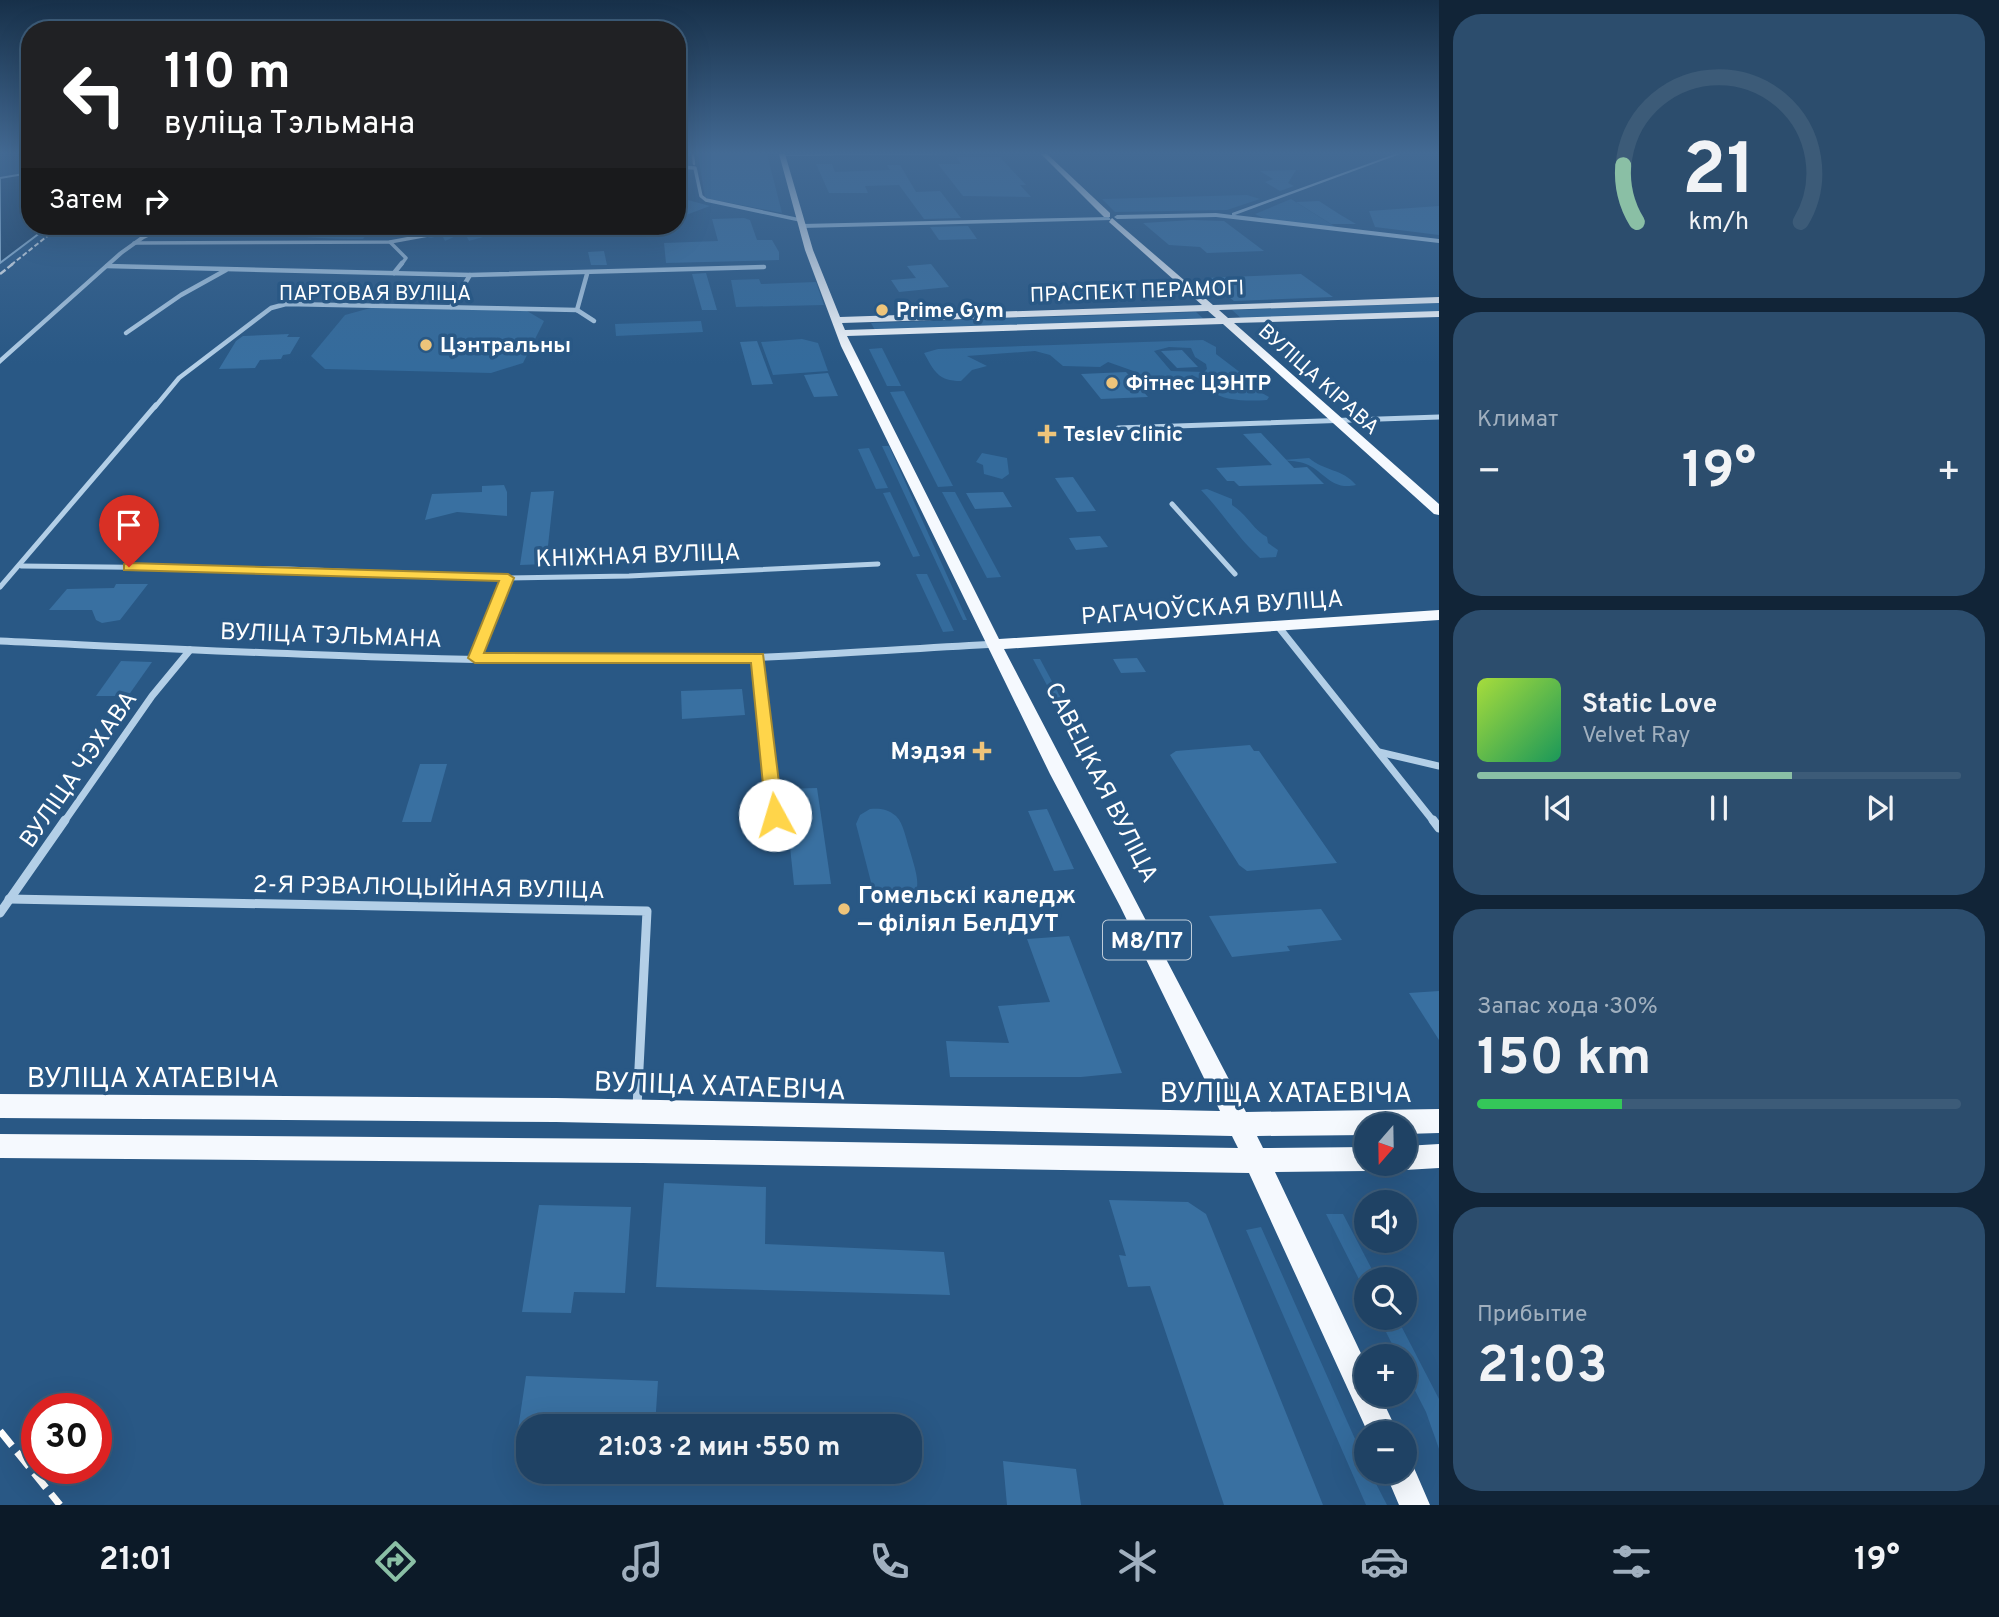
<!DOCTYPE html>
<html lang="ru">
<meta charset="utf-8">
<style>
:root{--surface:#1f4264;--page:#2c4d6d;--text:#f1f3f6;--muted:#a1b0bf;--line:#3c5b78;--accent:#8abfa5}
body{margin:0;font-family:Overpass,sans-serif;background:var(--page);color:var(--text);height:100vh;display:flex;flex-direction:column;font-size:26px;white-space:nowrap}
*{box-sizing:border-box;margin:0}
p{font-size:23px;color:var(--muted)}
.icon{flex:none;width:38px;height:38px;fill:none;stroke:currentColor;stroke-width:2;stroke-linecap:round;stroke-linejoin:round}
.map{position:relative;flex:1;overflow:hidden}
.sheet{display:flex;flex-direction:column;gap:14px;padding:14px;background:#112437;width:560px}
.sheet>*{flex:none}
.hud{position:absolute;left:21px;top:21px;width:665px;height:214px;border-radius:28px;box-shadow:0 7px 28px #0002,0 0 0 2px var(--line);background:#202124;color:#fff;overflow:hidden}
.needle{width:46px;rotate:200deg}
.fabs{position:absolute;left:1354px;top:1113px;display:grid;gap:14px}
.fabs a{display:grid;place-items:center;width:63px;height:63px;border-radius:50%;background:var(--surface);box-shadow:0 7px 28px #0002,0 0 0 2px var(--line);font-size:35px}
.speed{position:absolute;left:21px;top:1393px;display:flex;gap:14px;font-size:35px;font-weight:700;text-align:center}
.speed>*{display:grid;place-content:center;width:91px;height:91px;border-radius:50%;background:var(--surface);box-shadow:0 7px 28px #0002,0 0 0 2px var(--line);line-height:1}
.speed .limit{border:10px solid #d22;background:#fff;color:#111}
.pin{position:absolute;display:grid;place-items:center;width:60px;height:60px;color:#fff;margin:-72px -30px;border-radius:50% 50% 50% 0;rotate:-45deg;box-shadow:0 0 7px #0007}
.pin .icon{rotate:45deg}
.me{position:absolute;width:77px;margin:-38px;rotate:354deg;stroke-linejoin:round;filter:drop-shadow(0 0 5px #0008)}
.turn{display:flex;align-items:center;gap:24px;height:147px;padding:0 28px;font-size:32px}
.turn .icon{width:91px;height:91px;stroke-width:2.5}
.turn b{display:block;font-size:49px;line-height:60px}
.then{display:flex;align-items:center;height:66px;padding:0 28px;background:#0003;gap:14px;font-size:26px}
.big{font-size:52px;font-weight:700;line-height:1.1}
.sheet .card{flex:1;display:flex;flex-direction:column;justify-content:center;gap:10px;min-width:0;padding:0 24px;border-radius:28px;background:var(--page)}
.sheet .dial{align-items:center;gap:0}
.dial svg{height:182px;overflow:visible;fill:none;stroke:var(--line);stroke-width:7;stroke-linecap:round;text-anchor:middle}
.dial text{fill:var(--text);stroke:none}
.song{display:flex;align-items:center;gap:21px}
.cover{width:84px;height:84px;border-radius:10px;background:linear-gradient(135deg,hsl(80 70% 55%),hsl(150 70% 35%))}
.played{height:7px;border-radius:4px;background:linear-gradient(90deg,var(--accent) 65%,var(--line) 65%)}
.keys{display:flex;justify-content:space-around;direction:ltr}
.heat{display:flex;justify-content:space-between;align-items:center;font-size:38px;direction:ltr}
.charge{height:10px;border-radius:5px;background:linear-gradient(90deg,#34c759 30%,var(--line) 0)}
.trip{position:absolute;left:516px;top:1414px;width:406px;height:70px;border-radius:28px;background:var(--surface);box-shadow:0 7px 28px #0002,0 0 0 2px var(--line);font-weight:700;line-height:70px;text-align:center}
.tab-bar{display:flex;height:112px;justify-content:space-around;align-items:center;background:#0c1a28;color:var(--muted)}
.tab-bar .icon{width:49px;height:49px}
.tab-bar .selected{color:var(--accent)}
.tab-bar b{font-size:32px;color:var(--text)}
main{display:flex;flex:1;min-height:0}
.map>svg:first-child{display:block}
.green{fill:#346b9c;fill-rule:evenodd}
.water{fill:#1d4266;stroke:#a8cbe7;stroke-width:2}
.building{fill:#3970a1}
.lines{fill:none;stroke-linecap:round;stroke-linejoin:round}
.pedestrian{stroke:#b3cfe7;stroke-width:2.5}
.minor-far4{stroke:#b3cfe7;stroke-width:3.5}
.minor-far3{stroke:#b3cfe7;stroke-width:4.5}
.minor-far2{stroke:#b3cfe7;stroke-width:5}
.minor-far1{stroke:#b3cfe7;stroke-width:7}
.minor{stroke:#b3cfe7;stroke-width:9}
.tertiary{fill:#b3cfe7;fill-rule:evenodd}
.primary{fill:#f5f9fe;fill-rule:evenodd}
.rail-far2{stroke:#fff;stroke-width:2;stroke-dasharray:5 2.5;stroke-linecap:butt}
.rail-far1{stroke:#fff;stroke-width:2.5;stroke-dasharray:7 2.5;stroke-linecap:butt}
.rail{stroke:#fff;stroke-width:7;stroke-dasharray:19 8;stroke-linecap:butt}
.route{fill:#ffd54a;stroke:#a68a30;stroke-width:2}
.poi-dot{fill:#eec47a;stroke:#295885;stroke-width:2.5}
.labels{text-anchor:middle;stroke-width:7;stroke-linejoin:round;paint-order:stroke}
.far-street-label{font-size:21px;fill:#fff;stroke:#295885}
.far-poi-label{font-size:21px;font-weight:bold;fill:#fff;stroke:#295885;text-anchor:start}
.shield{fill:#295885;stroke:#bfcdda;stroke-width:2}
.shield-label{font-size:23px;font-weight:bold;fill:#fff}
.street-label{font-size:24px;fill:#fff;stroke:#295885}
.poi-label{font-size:24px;font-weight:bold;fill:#fff;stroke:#295885;text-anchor:end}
.near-street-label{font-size:28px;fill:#fff;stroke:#295885}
</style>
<main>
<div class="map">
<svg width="1439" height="1505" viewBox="0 0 1439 1505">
<rect width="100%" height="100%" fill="#295885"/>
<g class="green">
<polygon points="698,154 767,154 782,213 705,198"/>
<polygon points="1247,195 1260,199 1227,210 1115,212 1102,199"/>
<polygon points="1291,199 1337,228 1265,219 1255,214"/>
<path d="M264,226L290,232L367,234L363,239C326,239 289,237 252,229Z"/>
<polygon points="430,226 447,226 449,229 498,232 499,226 530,229 529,233 547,234 483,237 469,241 466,235 458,235 445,241 442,235 431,238 420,235"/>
<polygon points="759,279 761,284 816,282 824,305 736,307 731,280"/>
<polygon points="1439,303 1439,312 1242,319 1232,310"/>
<polygon points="374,307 527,311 544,321 523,363 491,373 325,369 311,356 345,315"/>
<polygon points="1196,312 1206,321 876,332 871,323"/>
<polygon points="701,321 703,332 616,336 615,324"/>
<polygon points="802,339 818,343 828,371 773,375 761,342"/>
<path d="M1203,340L1216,347V354L1254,383L1255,389L1269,397L1267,400C1253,401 1223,402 1212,391L1214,386L1192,375C1180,386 1159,383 1144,381L1139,373L1108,362L1100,367L1063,366L1050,355L1035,351L967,356L987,366L972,370L961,381C938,381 934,371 924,353L938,349ZM1169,347L1191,348L1195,357L1206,364L1207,369L1204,372L1171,371L1154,351Z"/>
<polygon points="882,348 901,386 887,386 869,349"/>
<polygon points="904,391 953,486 938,487 890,392"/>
<polygon points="882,446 889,446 967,620 963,620"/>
<polygon points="869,448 888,488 876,489 858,449"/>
<polygon points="982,453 1007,458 1009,474 1002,479 984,474 983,465 976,462"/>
<path d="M1309,458C1324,471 1343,469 1356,485C1331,491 1324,471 1306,464C1299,461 1290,461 1283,460Z"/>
<path d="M1207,489L1232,499V505C1247,514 1253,530 1267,537L1268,543L1278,550L1276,557L1260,558C1237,537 1223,513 1201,490Z"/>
<polygon points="890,492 920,556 913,557 883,493"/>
<polygon points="942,492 955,492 1001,577 987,578"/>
<polygon points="916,574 927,574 954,631 943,632"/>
<polygon points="1033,659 1040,659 1084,741 1077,742"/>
<path d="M870,809C879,808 888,809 896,816C904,824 906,840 910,851C916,873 930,906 890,899L872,886L856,824L860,815Z"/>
<polygon points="1326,1214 1343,1214 1377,1279 1367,1279 1367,1295"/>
<polygon points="1261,1227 1367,1466 1367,1472 1370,1472 1387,1505 1366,1505 1246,1230"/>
<polygon points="1379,1318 1397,1318 1439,1399 1439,1449 1426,1412 1405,1371 1405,1356 1398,1356"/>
</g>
<polygon class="water" points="30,173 30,226 49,226 0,263 0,178"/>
<g class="building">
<polygon points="956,157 1000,157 1026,185 1020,185 1031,197 963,196 938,164 961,164"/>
<polygon points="816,164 832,164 835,172 890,170 887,165 900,165 916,192 940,191 961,218 924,219 899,185 865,186 868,193 829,193"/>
<polygon points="1296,170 1288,183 1294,186 1280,191 1265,182 1273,179 1260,171"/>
<polygon points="677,197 710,206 686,215 677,212"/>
<polygon points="1319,201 1339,214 1356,224 1331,224 1296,202"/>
<polygon points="1439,206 1439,235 1375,227 1369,211"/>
<polygon points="744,218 750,220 757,240 772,240 779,252 779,260 666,263 664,243 718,241 712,219"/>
<polygon points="1192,220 1224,221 1264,251 1207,253 1200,247 1169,245 1143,223"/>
<polygon points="968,226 977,239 939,240 930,227"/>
<polygon points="604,251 607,265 591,265 588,252"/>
<polygon points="931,264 949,287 899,292 891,280 916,278 907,266"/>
<polygon points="706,273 717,310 702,310 692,274"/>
<polygon points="1301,274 1333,297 1234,301 1205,278"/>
<polygon points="289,334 287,337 300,337 290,354 283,355 281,359 260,360 255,368 219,369 236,341 243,336"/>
<polygon points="757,341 773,384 752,385 740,342"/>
<polygon points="1182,350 1198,367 1177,368 1161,351"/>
<polygon points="1126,372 1148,397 1101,399 1081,374"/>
<polygon points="828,373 838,396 814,397 804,375"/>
<polygon points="1261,433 1294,468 1307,467 1324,484 1239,486 1234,481 1227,481 1216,468 1272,465 1243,434"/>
<polygon points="1073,477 1096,511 1077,512 1055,478"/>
<polygon points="504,485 507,492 507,516 457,512 425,520 432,494 482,492 482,486"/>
<polygon points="554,491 546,564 520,565 531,492"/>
<polygon points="1003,492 1012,507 975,509 966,493"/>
<polygon points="1100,536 1108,547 1076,550 1069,538"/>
<polygon points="116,584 148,584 120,620 102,623 96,620 92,610 49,610 67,589 114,588"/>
<polygon points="1137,658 1146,672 1121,673 1113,659"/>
<polygon points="121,661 152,662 128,696 96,696"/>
<polygon points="742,689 745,715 682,719 681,691"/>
<polygon points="1250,745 1254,751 1259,751 1337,863 1247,871 1239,865 1170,755 1176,751"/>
<polygon points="420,764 447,764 431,822 402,822"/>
<polygon points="817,788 831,884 794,885 784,789"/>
<polygon points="1047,809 1074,869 1054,871 1028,811"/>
<polygon points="1321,909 1342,940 1287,946 1290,951 1232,957 1209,916"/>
<polygon points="1069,936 1122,1073 1081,1077 950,1077 946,1041 1009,1043 998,1006 1050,1002 1027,939"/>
<polygon points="1439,991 1439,1040 1409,993"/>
<polygon points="664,1183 766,1187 765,1244 944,1252 950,1295 656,1287"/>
<polygon points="1109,1200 1188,1202 1206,1214 1323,1505 1224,1505 1150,1286 1128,1287 1119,1255 1126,1256"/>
<polygon points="539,1205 631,1207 625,1293 574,1292 571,1313 522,1312"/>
<polygon points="526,1376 658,1381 655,1426 528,1426 528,1444 516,1443"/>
<polygon points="1003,1461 1076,1469 1081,1505 1007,1505"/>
</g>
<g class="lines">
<polyline class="pedestrian" points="693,154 694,164"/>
<g class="minor-far4">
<polyline points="677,167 695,168 701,196 706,200 800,220"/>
<polyline points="390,242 406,258 401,265"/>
<polyline points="134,243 390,242 439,233"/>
</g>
<g class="minor-far3">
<polyline points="107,266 470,275 764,267"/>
<polyline points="394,273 402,263"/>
<polyline points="451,307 470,275"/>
<polyline points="577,310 587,274"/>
<polyline points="577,310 594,321"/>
<polyline points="126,333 181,295 226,270"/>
<polyline points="155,407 179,378 271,308 286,304 577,310"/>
</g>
<g class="minor-far2">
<polyline points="1118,428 1439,417"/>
<polyline points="1172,504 1235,574"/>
<polyline points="21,566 288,569 508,578 629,576 878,564"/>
<polyline points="0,587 156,405"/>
<polyline points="504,588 508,578"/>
</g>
<g class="minor-far1">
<polyline points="1277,625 1434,822"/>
<path d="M0,641C221,651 441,663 662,660C774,659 885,650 996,644"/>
<polyline points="475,658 504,587"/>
<polyline points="758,658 776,822"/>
<polyline points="1379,752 1439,766"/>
<polyline points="64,822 152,696 190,650"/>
</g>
<g class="minor">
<polyline points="776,820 778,843"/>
<polyline points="1433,820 1439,828"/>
<polyline points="9,899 647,911 637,1107"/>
<polyline points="0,913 65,820"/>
</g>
<g class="tertiary">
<polygon points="873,154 959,154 781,156 783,155"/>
<polygon points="1395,154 1400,154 1235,215 1439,239 1439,243 1216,217 1117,219 1114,217 1117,215 1216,213 1232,215 1232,213"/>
<polygon points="1109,217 1111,220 802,228 799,226 802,224"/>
<polygon points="164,226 171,226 144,239 123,254 0,364 0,358 119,252 140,237"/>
</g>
<g class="primary">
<path d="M779,154H785L813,250L840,317L1202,305L1109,222L1112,218L1213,305L1439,297V303L1219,310L1228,318L1439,311V317L1234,323L1439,504V515L1434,514L1223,324L847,336L999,639L1439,610V620L1004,649L1246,1112L1439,1109V1133L1405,1134V1125H1367V1135L1257,1136L1263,1148L1367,1147V1164H1377L1376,1168L1367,1171L1275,1172L1367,1366V1395H1380L1398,1433H1368L1249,1173L643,1163L0,1158V1134L643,1139L1238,1148L1232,1136L556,1122L0,1118V1094L556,1098L1220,1111L1120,906L1050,774L841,346L805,250ZM1208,311L1216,318L845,330L842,323Z"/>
<polygon points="1041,154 1047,154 1110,213 1110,217 1104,217"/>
<polygon points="1439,1144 1439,1168 1405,1170 1396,1167 1395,1164 1405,1164 1405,1146"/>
<polygon points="1405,1459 1411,1461 1430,1505 1399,1505 1385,1472 1405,1472"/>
</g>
<polyline class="rail-far2" points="11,265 60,226"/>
<polyline class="rail-far1" points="0,274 14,263"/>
<polyline class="rail" points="0,1431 60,1505"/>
</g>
<linearGradient id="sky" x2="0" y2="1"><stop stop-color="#173049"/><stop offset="0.42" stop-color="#436a94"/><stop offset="1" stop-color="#436a94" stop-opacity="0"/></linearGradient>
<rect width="1439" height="364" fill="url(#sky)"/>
<polygon class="route" points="129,563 508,574 514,578 484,653 763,654 783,815 775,822 766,815 751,663 475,663 468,658 499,581 124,570 124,564"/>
<g class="poi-dot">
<circle cx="882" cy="310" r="7"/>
<circle cx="426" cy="345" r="7"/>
<circle cx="1112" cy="383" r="7"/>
<path d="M1043.5 423.5h7v7h7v7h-7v7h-7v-7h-7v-7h7z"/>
<path d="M978.5 740.5h7v7h7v7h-7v7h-7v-7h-7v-7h7z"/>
<circle cx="844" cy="909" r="7"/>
</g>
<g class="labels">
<g class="far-street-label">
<text transform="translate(1137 291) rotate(-2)" y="7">ПРАСПЕКТ ПЕРАМОГІ</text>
<text x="375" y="300">ПАРТОВАЯ ВУЛІЦА</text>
<text transform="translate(1319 379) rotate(42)" y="7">ВУЛІЦА КІРАВА</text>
</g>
<g class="far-poi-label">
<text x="896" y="317">Prime Gym</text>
<text x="440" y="352">Цэнтральны</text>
<text x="1126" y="390">Фітнес ЦЭНТР</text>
<text x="1063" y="441">Teslev clinic</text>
</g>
<rect class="shield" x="1103" y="920.5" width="88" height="39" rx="5"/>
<g class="shield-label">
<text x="1147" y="948">М8/П7</text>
</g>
<g class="street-label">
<text transform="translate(638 555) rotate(-2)" y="8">КНІЖНАЯ ВУЛІЦА</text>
<text transform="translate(1212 607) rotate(-4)" y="8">РАГАЧОЎСКАЯ ВУЛІЦА</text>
<text transform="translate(331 635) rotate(2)" y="8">ВУЛІЦА ТЭЛЬМАНА</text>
<text transform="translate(78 769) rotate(-55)" y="8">ВУЛІЦА ЧЭХАВА</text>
<text transform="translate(1102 782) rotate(63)" y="8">САВЕЦКАЯ ВУЛІЦА</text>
<text transform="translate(429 887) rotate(1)" y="8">2-Я РЭВАЛЮЦЫЙНАЯ ВУЛІЦА</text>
</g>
<g class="poi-label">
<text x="966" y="759">Мэдэя</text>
<text x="858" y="903" text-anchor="start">Гомельскі каледж<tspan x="858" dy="28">— філіял БелДУТ</tspan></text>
</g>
<g class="near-street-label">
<text x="153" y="1087">ВУЛІЦА ХАТАЕВІЧА</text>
<text transform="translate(720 1085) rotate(2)" y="10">ВУЛІЦА ХАТАЕВІЧА</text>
<text x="1286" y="1102">ВУЛІЦА ХАТАЕВІЧА</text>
</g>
</g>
</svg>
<div class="fabs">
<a><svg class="needle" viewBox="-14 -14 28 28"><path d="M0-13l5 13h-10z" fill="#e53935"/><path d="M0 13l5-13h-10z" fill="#a1b0bf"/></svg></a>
<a><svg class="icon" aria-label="sound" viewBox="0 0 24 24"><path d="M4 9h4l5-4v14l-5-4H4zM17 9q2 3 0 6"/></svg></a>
<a><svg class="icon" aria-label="search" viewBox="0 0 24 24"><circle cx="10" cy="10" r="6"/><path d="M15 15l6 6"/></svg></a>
<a>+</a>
<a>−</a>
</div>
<div class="speed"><div class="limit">30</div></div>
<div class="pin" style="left:129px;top:567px;background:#d93025"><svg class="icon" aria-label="arrive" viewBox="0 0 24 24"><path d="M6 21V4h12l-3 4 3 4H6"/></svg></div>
<svg class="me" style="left:775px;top:815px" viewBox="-20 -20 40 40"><circle r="19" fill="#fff"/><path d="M0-13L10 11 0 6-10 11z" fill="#ffd54a"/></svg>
<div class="trip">21:03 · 2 мин · 550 m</div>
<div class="hud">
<div class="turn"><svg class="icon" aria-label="left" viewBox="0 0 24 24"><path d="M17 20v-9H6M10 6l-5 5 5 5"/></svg><div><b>110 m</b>вуліца Тэльмана</div></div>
<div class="then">Затем<svg class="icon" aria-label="right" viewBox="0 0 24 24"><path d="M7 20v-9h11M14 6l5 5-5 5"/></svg></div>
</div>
</div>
<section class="sheet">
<div class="card dial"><svg viewBox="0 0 100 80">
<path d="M14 69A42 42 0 1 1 86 69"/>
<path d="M14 69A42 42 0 0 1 8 44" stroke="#8abfa5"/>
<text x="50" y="56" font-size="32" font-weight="700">21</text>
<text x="50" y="72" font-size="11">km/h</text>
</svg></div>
<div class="card"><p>Климат</p>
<div class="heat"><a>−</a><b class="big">19°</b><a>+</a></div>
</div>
<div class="card">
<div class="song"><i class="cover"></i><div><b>Static Love</b><p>Velvet Ray</p></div></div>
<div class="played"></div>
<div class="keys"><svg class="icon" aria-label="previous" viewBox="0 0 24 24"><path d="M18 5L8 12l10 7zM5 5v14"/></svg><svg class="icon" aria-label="pause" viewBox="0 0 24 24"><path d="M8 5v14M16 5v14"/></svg><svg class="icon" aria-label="next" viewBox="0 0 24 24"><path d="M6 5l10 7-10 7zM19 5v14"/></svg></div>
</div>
<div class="card"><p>Запас хода · 30%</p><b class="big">150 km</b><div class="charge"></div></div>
<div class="card"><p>Прибытие</p><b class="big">21:03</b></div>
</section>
</main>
<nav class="tab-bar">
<b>21:01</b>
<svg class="icon selected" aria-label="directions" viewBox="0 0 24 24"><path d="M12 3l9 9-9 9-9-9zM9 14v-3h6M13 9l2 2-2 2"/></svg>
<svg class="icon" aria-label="music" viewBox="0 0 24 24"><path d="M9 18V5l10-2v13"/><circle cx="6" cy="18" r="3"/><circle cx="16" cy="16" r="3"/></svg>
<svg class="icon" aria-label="phone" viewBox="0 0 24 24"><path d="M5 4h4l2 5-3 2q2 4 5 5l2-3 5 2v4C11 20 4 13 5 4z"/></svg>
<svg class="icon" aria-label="climate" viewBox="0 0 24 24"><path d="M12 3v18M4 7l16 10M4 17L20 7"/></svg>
<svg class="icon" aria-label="car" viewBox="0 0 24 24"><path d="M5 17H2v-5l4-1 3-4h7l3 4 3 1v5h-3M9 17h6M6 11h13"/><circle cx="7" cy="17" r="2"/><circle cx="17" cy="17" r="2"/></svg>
<svg class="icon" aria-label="filters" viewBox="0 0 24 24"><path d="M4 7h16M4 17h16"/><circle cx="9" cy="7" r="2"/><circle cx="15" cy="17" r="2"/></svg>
<b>19°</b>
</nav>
